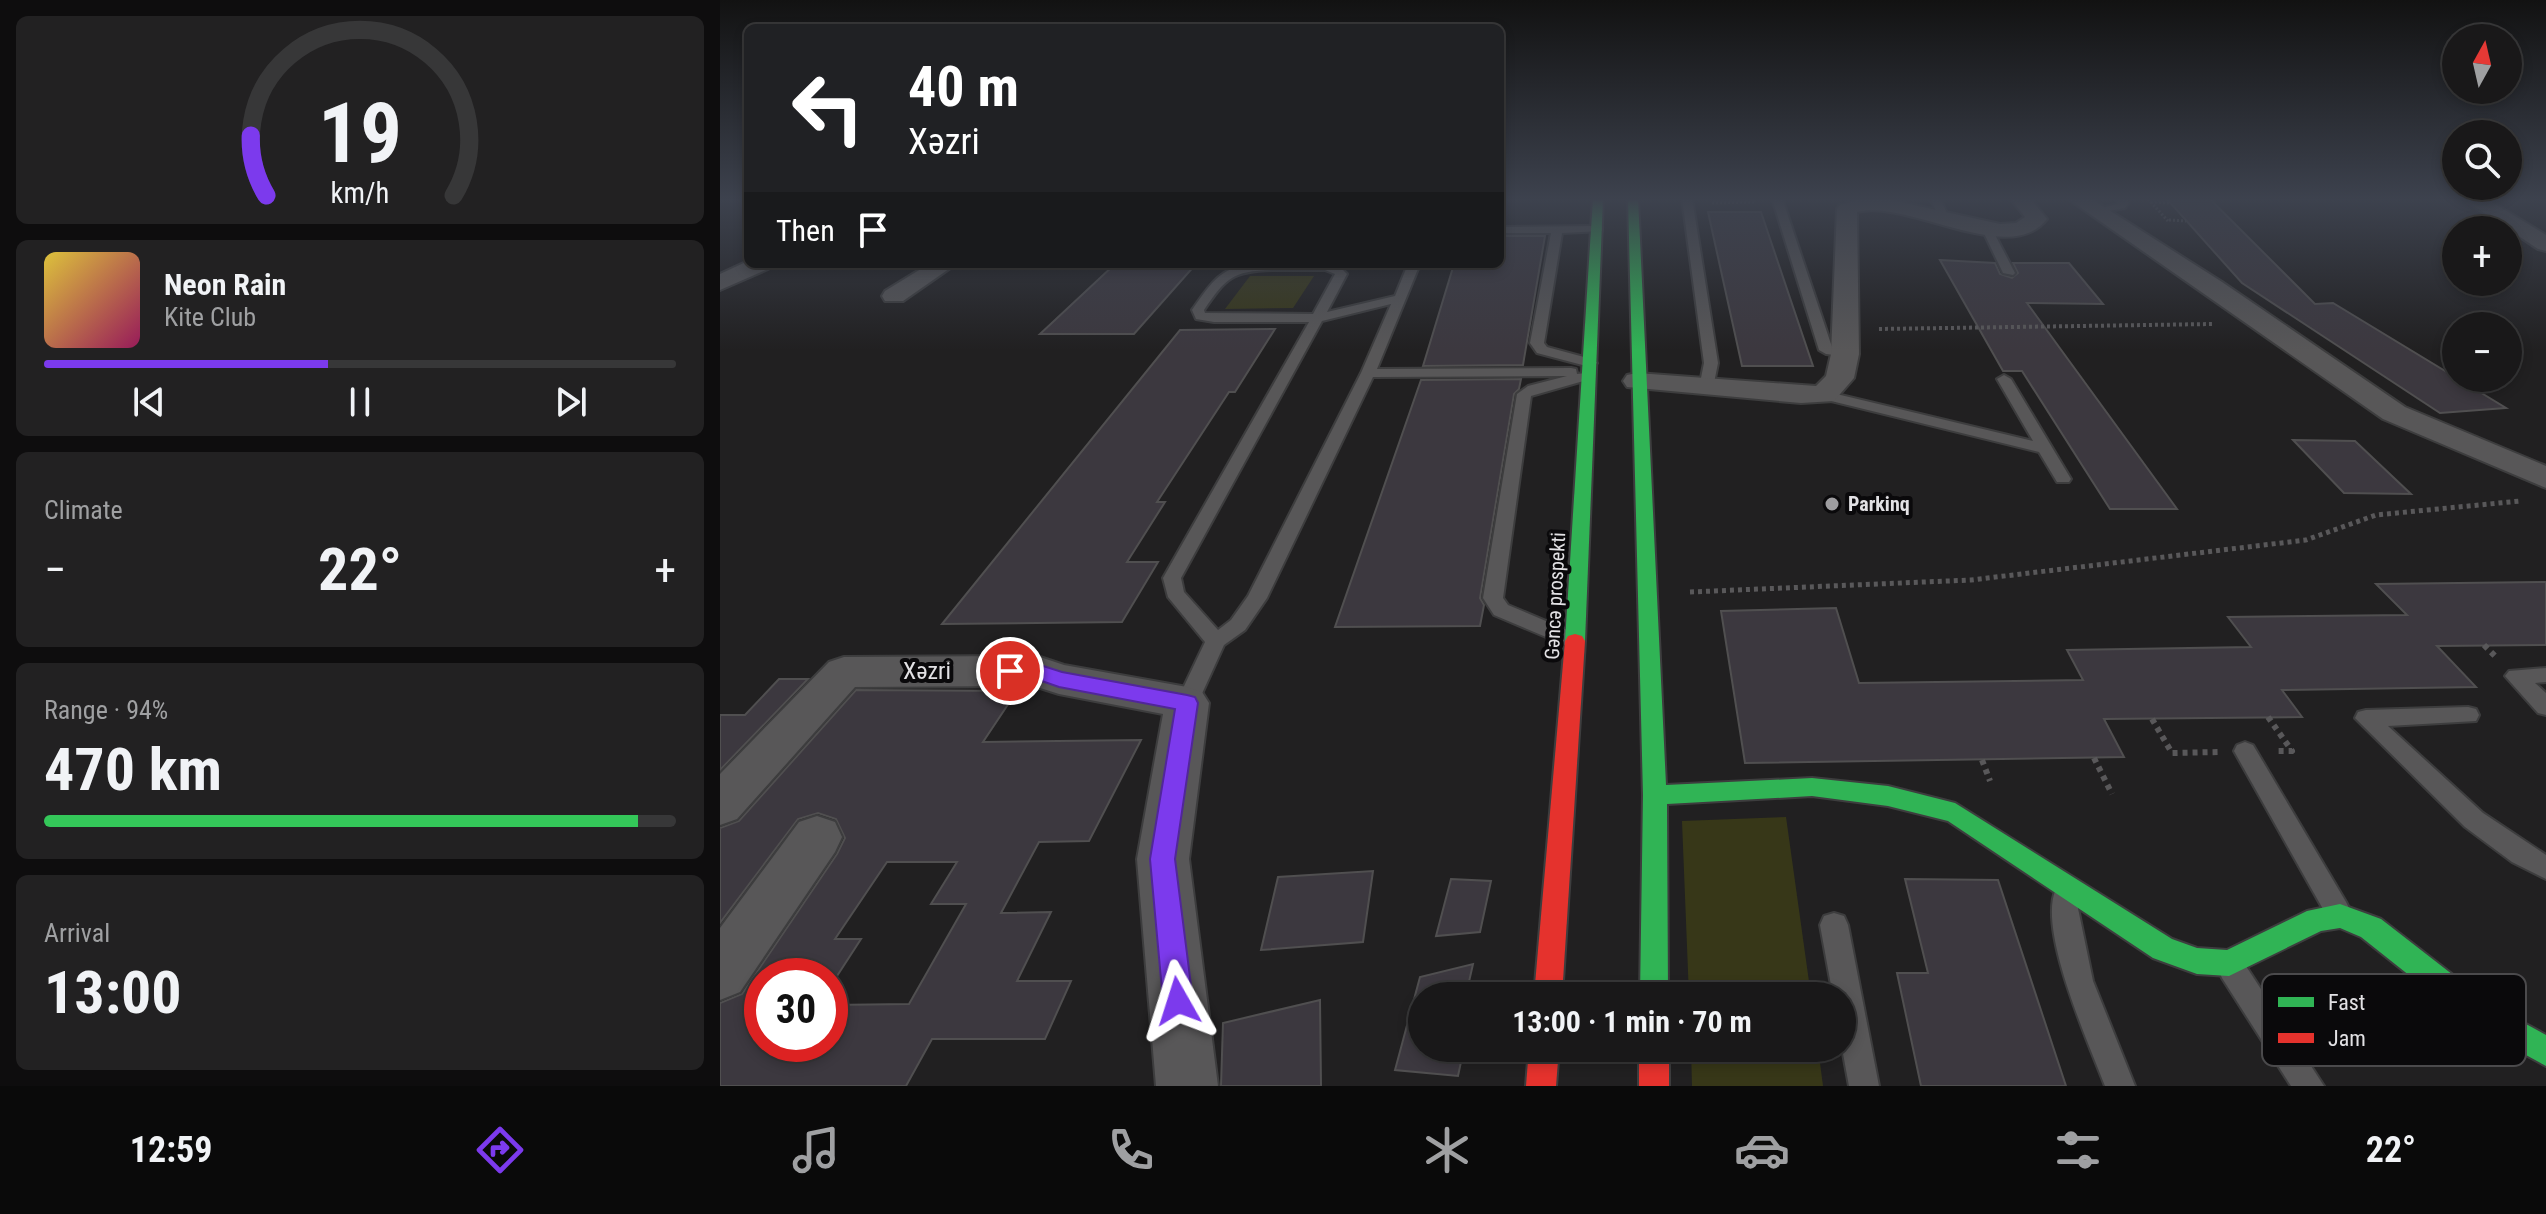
<!DOCTYPE html>
<meta charset="utf-8">
<style>
:root{--surface:#191819;--page:#222122;--text:#f1f3f6;--muted:#9fa0a2;--line:#373738;--accent:#7c3aed}
body{margin:0;font-family:"Roboto Condensed",sans-serif;background:var(--page);color:var(--text);height:100vh;display:flex;flex-direction:column;font-size:30px;white-space:nowrap}
*{box-sizing:border-box;margin:0}
p{font-size:26px;color:var(--muted)}
.icon{flex:none;width:44px;height:44px;fill:none;stroke:currentColor;stroke-width:2;stroke-linecap:round;stroke-linejoin:round}
.map{position:relative;flex:1;overflow:hidden}
.drawer{display:flex;flex-direction:column;gap:16px;padding:16px;background:#0e0d0e;width:720px}
.drawer>*{flex:none}
.top-card{position:absolute;left:24px;top:24px;width:760px;height:244px;border-radius:12px;box-shadow:0 4px 12px #0003,0 0 0 2px var(--line);background:#202124;color:#fff;overflow:hidden}
.needle{width:52px;rotate:8deg}
.controls{position:absolute;left:1722px;top:24px;display:grid;gap:16px}
.controls a{display:grid;place-items:center;width:80px;height:80px;border-radius:50%;background:var(--surface);box-shadow:0 4px 12px #0003,0 0 0 2px var(--line);font-size:40px}
.speed{position:absolute;left:24px;top:958px;display:flex;gap:16px;font-size:40px;font-weight:700;text-align:center}
.speed>*{display:grid;place-content:center;width:104px;height:104px;border-radius:50%;background:var(--surface);box-shadow:0 4px 12px #0003,0 0 0 2px var(--line);line-height:1}
.speed .limit{border:12px solid #d22;background:#fff;color:#111}
.pin{position:absolute;display:grid;place-items:center;width:68px;height:68px;color:#fff;margin:-34px;border:4px solid #fff;border-radius:50%;box-shadow:0 2px 8px #0007}
.me{position:absolute;width:88px;margin:-44px;rotate:354deg;stroke-linejoin:round;filter:drop-shadow(0 0 6px #0008)}
.turn{display:flex;align-items:center;gap:28px;height:168px;padding:0 32px;font-size:36px}
.turn .icon{width:104px;height:104px;stroke-width:2.5}
.turn b{display:block;font-size:56px;line-height:68px}
.then{display:flex;align-items:center;height:76px;padding:0 32px;background:#0003;gap:16px;font-size:30px}
.big{font-size:60px;font-weight:700;line-height:1.1}
.drawer .tile{flex:1;display:flex;flex-direction:column;justify-content:center;gap:12px;min-width:0;padding:0 28px;border-radius:12px;background:var(--page)}
.drawer .dial{align-items:center;gap:0}
.dial svg{height:208px;overflow:visible;fill:none;stroke:var(--line);stroke-width:7;stroke-linecap:round;text-anchor:middle}
.dial text{fill:var(--text);stroke:none}
.song{display:flex;align-items:center;gap:24px}
.cover{width:96px;height:96px;border-radius:12px;background:linear-gradient(135deg,hsl(50 70% 55%),hsl(330 70% 35%))}
.played{height:8px;border-radius:4px;background:linear-gradient(90deg,var(--accent) 45%,var(--line) 45%)}
.keys{display:flex;justify-content:space-around;direction:ltr}
.heat{display:flex;justify-content:space-between;align-items:center;font-size:44px;direction:ltr}
.charge{height:12px;border-radius:6px;background:linear-gradient(90deg,#34c759 94%,var(--line) 0)}
.trip{position:absolute;left:688px;top:982px;width:448px;height:80px;border-radius:40px;background:var(--surface);box-shadow:0 4px 12px #0003,0 0 0 2px var(--line);font-weight:700;line-height:80px;text-align:center}
.tabs{display:flex;height:128px;justify-content:space-around;align-items:center;background:#0a0a0a;color:var(--muted)}
.tabs .icon{width:56px;height:56px}
.tabs .on{color:var(--accent)}
.tabs b{font-size:36px;color:var(--text)}
main{display:flex;flex:1;min-height:0}
.map>svg:first-child{display:block}
.green{fill:#373718}
.building{fill:#3c383f;stroke:#504f50;stroke-width:2;fill-rule:evenodd}
.lines{fill:none;stroke-linecap:round;stroke-linejoin:round}
.lane-casing{stroke:#3d3d3e;stroke-width:4}
.street-casing{stroke:#3d3d3e;stroke-width:4}
.fast-casing{stroke:#3d3d3e;stroke-width:4}
.jam-casing{stroke:#3d3d3e;stroke-width:4}
.path-far3{stroke:#59585a;stroke-width:3;stroke-dasharray:2 2;stroke-linecap:butt}
.path-far2{stroke:#59585a;stroke-width:4;stroke-dasharray:3 3;stroke-linecap:butt}
.path-far1{stroke:#59585a;stroke-width:5;stroke-dasharray:4 4;stroke-linecap:butt}
.path{stroke:#59585a;stroke-width:6;stroke-dasharray:5 5;stroke-linecap:butt}
.lane{fill:#585758;fill-rule:evenodd}
.street{fill:#585758;fill-rule:evenodd}
.fast{fill:#30b455;fill-rule:evenodd}
.jam{fill:#e5322d;fill-rule:evenodd}
.route{fill:#7c3aed;stroke:#51269a;stroke-width:2}
.poi-dot{fill:#9e9da0;stroke:#0a090b;stroke-width:3}
.labels{text-anchor:middle;stroke-width:8;stroke-linejoin:round;paint-order:stroke}
.poi-label{font-size:20px;font-weight:bold;fill:#e2e1e4;stroke:#0a090b;text-anchor:start}
.street-label{font-size:20px;fill:#e2e1e4;stroke:#0a090b}
.near-street-label{font-size:24px;fill:#e2e1e4;stroke:#0a090b}
.key{fill:#0a090b;stroke:#4b4a4c;stroke-width:2}
.key-label{font-size:22px;fill:#e2e1e4}
</style>
<main>
<section class="drawer">
<div class="tile dial"><svg viewBox="0 0 100 80">
<path d="M14 69A42 42 0 1 1 86 69"/>
<path d="M14 69A42 42 0 0 1 8 46" stroke="#7c3aed"/>
<text x="50" y="56" font-size="32" font-weight="700">19</text>
<text x="50" y="72" font-size="11">km/h</text>
</svg></div>
<div class="tile">
<div class="song"><i class="cover"></i><div><b>Neon Rain</b><p>Kite Club</p></div></div>
<div class="played"></div>
<div class="keys"><svg class="icon" aria-label="previous" viewBox="0 0 24 24"><path d="M18 5L8 12l10 7zM5 5v14"/></svg><svg class="icon" aria-label="pause" viewBox="0 0 24 24"><path d="M8 5v14M16 5v14"/></svg><svg class="icon" aria-label="next" viewBox="0 0 24 24"><path d="M6 5l10 7-10 7zM19 5v14"/></svg></div>
</div>
<div class="tile"><p>Climate</p>
<div class="heat"><a>−</a><b class="big">22°</b><a>+</a></div>
</div>
<div class="tile"><p>Range · 94%</p><b class="big">470 km</b><div class="charge"></div></div>
<div class="tile"><p>Arrival</p><b class="big">13:00</b></div>
</section>
<div class="map">
<svg width="1826" height="1086" viewBox="0 0 1826 1086">
<rect width="100%" height="100%" fill="#212021"/>
<g class="green">
<polygon points="530,276 594,276 573,308 505,309"/>
<polygon points="1066,817 1091,996 969,996 962,821"/>
<polygon points="971,1048 1098,1048 1103,1086 972,1086"/>
</g>
<g class="building">
<polygon points="1446,198 1489,198 1595,304 1613,303 1786,408 1720,413 1522,283"/>
<polygon points="988,212 1041,212 1093,366 1022,366"/>
<polygon points="780,236 825,236 803,365 703,366 734,264 780,264"/>
<polygon points="1220,260 1275,263 1280,274 1292,278 1298,273 1293,263 1349,263 1383,304 1307,303 1457,509 1390,509 1302,371 1283,371"/>
<polygon points="395,264 476,264 414,334 320,334"/>
<polygon points="555,329 515,392 509,392 437,502 445,502 407,562 438,562 402,622 222,624 460,330"/>
<polygon points="801,379 799,389 794,394 760,598 764,605 760,626 615,627 701,380"/>
<polygon points="1573,440 1635,441 1691,494 1624,493"/>
<polygon points="1826,582 1826,645 1717,646 1756,687 1562,690 1582,717 1384,719 1404,757 1025,763 1001,611 1116,608 1139,683 1363,680 1347,650 1531,647 1508,617 1687,615 1656,584"/>
<polygon points="59,679 88,679 0,770 0,715 25,715"/>
<path d="M136,690L297,691L263,742L421,740L369,841L319,842L281,913L331,912L297,981H351L325,1039H212L186,1086H0V1003L22,994L117,854L125,838L116,819L98,813L78,819L0,923V828L19,821ZM167,862H237L211,904H246L189,1004L110,1005V1044H42V976H117L141,939H115Z"/>
<polygon points="653,871 643,942 541,950 558,877"/>
<polygon points="731,879 771,881 760,932 716,936"/>
<polygon points="1185,879 1278,880 1346,1086 1201,1086 1177,973 1208,973"/>
<polygon points="753,964 746,995 756,996 702,996 702,1048 744,1048 738,1076 675,1070 700,977"/>
<polygon points="600,1000 601,1086 501,1086 503,1023"/>
</g>
<g class="lines">
<g class="lane-casing">
<g id="lane">
<polygon points="962,198 972,198 998,363 994,383 987,387 980,383 984,363"/>
<polygon points="1052,198 1062,198 1112,347 1130,351 1130,357 1106,354 1099,350"/>
<polygon points="1210,198 1220,198 1226,211 1223,220 1214,218 1216,211"/>
<polygon points="1395,198 1405,198 1409,202 1405,208 1378,213 1373,210 1398,204"/>
<polygon points="878,226 882,227 882,231 842,233 824,343 827,347 875,360 877,363 870,367 817,353 810,343 831,233 780,233 780,227"/>
<polygon points="1263,227 1272,229 1295,273 1293,275 1283,273 1262,229"/>
<path d="M530,264L620,267L627,274L607,312L675,296L688,264H700L657,369L851,368L856,369L857,374L874,372V378L811,396L783,598L788,605L859,635L862,640L859,645H845L774,615L763,598L797,394L808,386L847,376L653,377L547,598L525,630L504,645L475,709L467,711L459,709L456,703L485,642L448,597L443,578L589,322H494L476,319L472,310C489,286 499,268 530,264ZM553,270H605L615,274L593,314L485,313L484,310C506,278 512,271 553,270ZM671,304L641,373L528,596L511,620L498,630L464,592L461,578L602,321Z"/>
<polygon points="1284,375 1291,379 1351,479 1349,482 1337,482 1319,452 1099,398 1097,395 1104,391 1313,441 1277,379"/>
<polygon points="1826,668 1826,682 1815,683 1826,693 1826,715 1818,713 1785,676 1789,671"/>
<polygon points="1748,707 1756,709 1759,715 1756,721 1668,726 1763,813 1826,855 1826,879 1792,862 1745,827 1635,718 1638,712 1646,710"/>
<polygon points="1525,742 1533,745 1626,902 1630,910 1626,918 1617,922 1608,918 1514,751 1517,745"/>
<path d="M1345,885L1354,889L1373,981L1415,1086H1385C1369,1044 1317,929 1336,889Z"/>
<polygon points="1114,913 1124,916 1128,925 1159,1086 1129,1086 1122,1048 1122,996 1113,996 1100,925 1104,916"/>
<polygon points="1512,956 1522,960 1604,1086 1571,1086 1502,978 1498,969 1502,960"/>
</g>
</g>
<g class="street-casing">
<g id="street">
<path d="M1147,198L1171,200L1280,224L1296,223L1305,217L1290,198H1310L1327,219C1289,268 1189,199 1137,212L1139,354L1134,378L1114,401L1081,403L907,387L903,381L907,375L917,373L1096,386L1106,376L1111,354L1117,209L1120,205Z"/>
<polygon points="1347,198 1370,198 1502,282 1685,407 1826,466 1826,488 1663,419"/>
<polygon points="1742,198 1765,198 1826,235 1826,251 1818,249"/>
<polygon points="28,261 28,264 51,264 48,269 0,290 0,274"/>
<polygon points="209,264 236,264 183,301 165,301 162,296 165,291"/>
<polygon points="317,656 344,665 467,687 482,692 489,703 469,859 498,1086 436,1086 417,859 443,714 339,694 314,686 135,687 17,819 0,825 0,774 109,662 124,657"/>
<polygon points="97,816 115,822 122,837 115,852 20,992 0,1000 0,928 79,822"/>
</g>
</g>
<g class="fast-casing">
<g id="fast">
<polygon points="873,198 883,198 865,641 862,646 848,646 845,641"/>
<polygon points="908,198 918,198 946,785 1092,778 1168,786 1235,803 1452,939 1477,948 1507,950 1587,911 1620,904 1661,919 1773,1006 1826,1035 1826,1066 1753,1026 1641,937 1620,928 1601,931 1509,976 1477,974 1433,958 1228,821 1168,806 1092,796 947,804 948,996 920,996 923,795"/>
</g>
</g>
<g class="jam-casing">
<g id="jam">
<polygon points="855,634 862,636 865,641 842,996 814,996 845,641 848,636"/>
<polygon points="809,1048 839,1048 836,1086 806,1086"/>
<rect x="919" y="1048" width="30" height="38"/>
</g>
</g>
<g class="path-far3">
<polyline points="1428,199 1448,221"/>
<polyline points="1431,202 1450,203"/>
<polyline points="992,203 1034,202"/>
<polyline points="1449,220 1466,221"/>
</g>
<polyline class="path-far2" points="1159,329 1493,324"/>
<polyline class="path-far1" points="970,592 1251,580 1586,540 1656,515 1800,501"/>
<g class="path">
<polyline points="1764,645 1778,659"/>
<polyline points="1548,717 1572,751 1557,751"/>
<polyline points="1432,719 1452,753 1499,752"/>
<polyline points="1374,758 1392,794"/>
<polyline points="1262,760 1270,781"/>
</g>
<use href="#lane" class="lane"/>
<use href="#street" class="street"/>
<use href="#fast" class="fast"/>
<use href="#jam" class="jam"/>
</g>
<linearGradient id="sky" x2="0" y2="1"><stop stop-color="#121212"/><stop offset="0.57" stop-color="#3d424e"/><stop offset="1" stop-color="#3d424e" stop-opacity="0"/></linearGradient>
<rect width="1826" height="350" fill="url(#sky)"/>
<polygon class="route" points="290,664 317,664 342,672 467,695 475,697 478,703 455,859 473,1001 468,1011 458,1015 448,1011 443,1001 430,859 455,709 339,687 316,679 282,676 279,671 282,666"/>
<circle class="poi-dot" cx="1112" cy="504" r="8"/>
<g class="labels">
<g class="poi-label">
<text x="1128" y="511">Parkinq</text>
</g>
<g class="street-label">
<text transform="translate(835 596) rotate(-87)" y="7">Gəncə prospekti</text>
</g>
<g class="near-street-label">
<text x="207" y="679">Xəzri</text>
</g>
</g>
<rect x="1542" y="974" width="264" height="92" rx="12" class="key"/>
<rect x="1558" y="997" width="36" height="10" fill="#30b455"/>
<rect x="1558" y="1033" width="36" height="10" fill="#e5322d"/>
<g class="key-label">
<text x="1608" y="1010">Fast</text>
<text x="1608" y="1046">Jam</text>
</g>
</svg>
<div class="controls">
<a><svg class="needle" viewBox="-14 -14 28 28"><path d="M0-13l5 13h-10z" fill="#e53935"/><path d="M0 13l5-13h-10z" fill="#9fa0a2"/></svg></a>
<a><svg class="icon" aria-label="search" viewBox="0 0 24 24"><circle cx="10" cy="10" r="6"/><path d="M15 15l6 6"/></svg></a>
<a>+</a>
<a>−</a>
</div>
<div class="speed"><div class="limit">30</div></div>
<div class="pin" style="left:290px;top:671px;background:#d93025"><svg class="icon" aria-label="arrive" viewBox="0 0 24 24"><path d="M6 21V4h12l-3 4 3 4H6"/></svg></div>
<svg class="me" style="left:458px;top:1001px" viewBox="-20 -20 40 40"><path d="M0-17L14 15 0 8-14 15z" fill="#7c3aed" stroke="#fff" stroke-width="4"/></svg>
<div class="trip">13:00 · 1 min · 70 m</div>
<div class="top-card">
<div class="turn"><svg class="icon" aria-label="left" viewBox="0 0 24 24"><path d="M17 20v-9H6M10 6l-5 5 5 5"/></svg><div><b>40 m</b>Xəzri</div></div>
<div class="then">Then<svg class="icon" aria-label="arrive" viewBox="0 0 24 24"><path d="M6 21V4h12l-3 4 3 4H6"/></svg></div>
</div>
</div>
</main>
<nav class="tabs">
<b>12:59</b>
<svg class="icon on" aria-label="directions" viewBox="0 0 24 24"><path d="M12 3l9 9-9 9-9-9zM9 14v-3h6M13 9l2 2-2 2"/></svg>
<svg class="icon" aria-label="music" viewBox="0 0 24 24"><path d="M9 18V5l10-2v13"/><circle cx="6" cy="18" r="3"/><circle cx="16" cy="16" r="3"/></svg>
<svg class="icon" aria-label="phone" viewBox="0 0 24 24"><path d="M5 4h4l2 5-3 2q2 4 5 5l2-3 5 2v4C11 20 4 13 5 4z"/></svg>
<svg class="icon" aria-label="climate" viewBox="0 0 24 24"><path d="M12 3v18M4 7l16 10M4 17L20 7"/></svg>
<svg class="icon" aria-label="car" viewBox="0 0 24 24"><path d="M5 17H2v-5l4-1 3-4h7l3 4 3 1v5h-3M9 17h6M6 11h13"/><circle cx="7" cy="17" r="2"/><circle cx="17" cy="17" r="2"/></svg>
<svg class="icon" aria-label="filters" viewBox="0 0 24 24"><path d="M4 7h16M4 17h16"/><circle cx="9" cy="7" r="2"/><circle cx="15" cy="17" r="2"/></svg>
<b>22°</b>
</nav>
